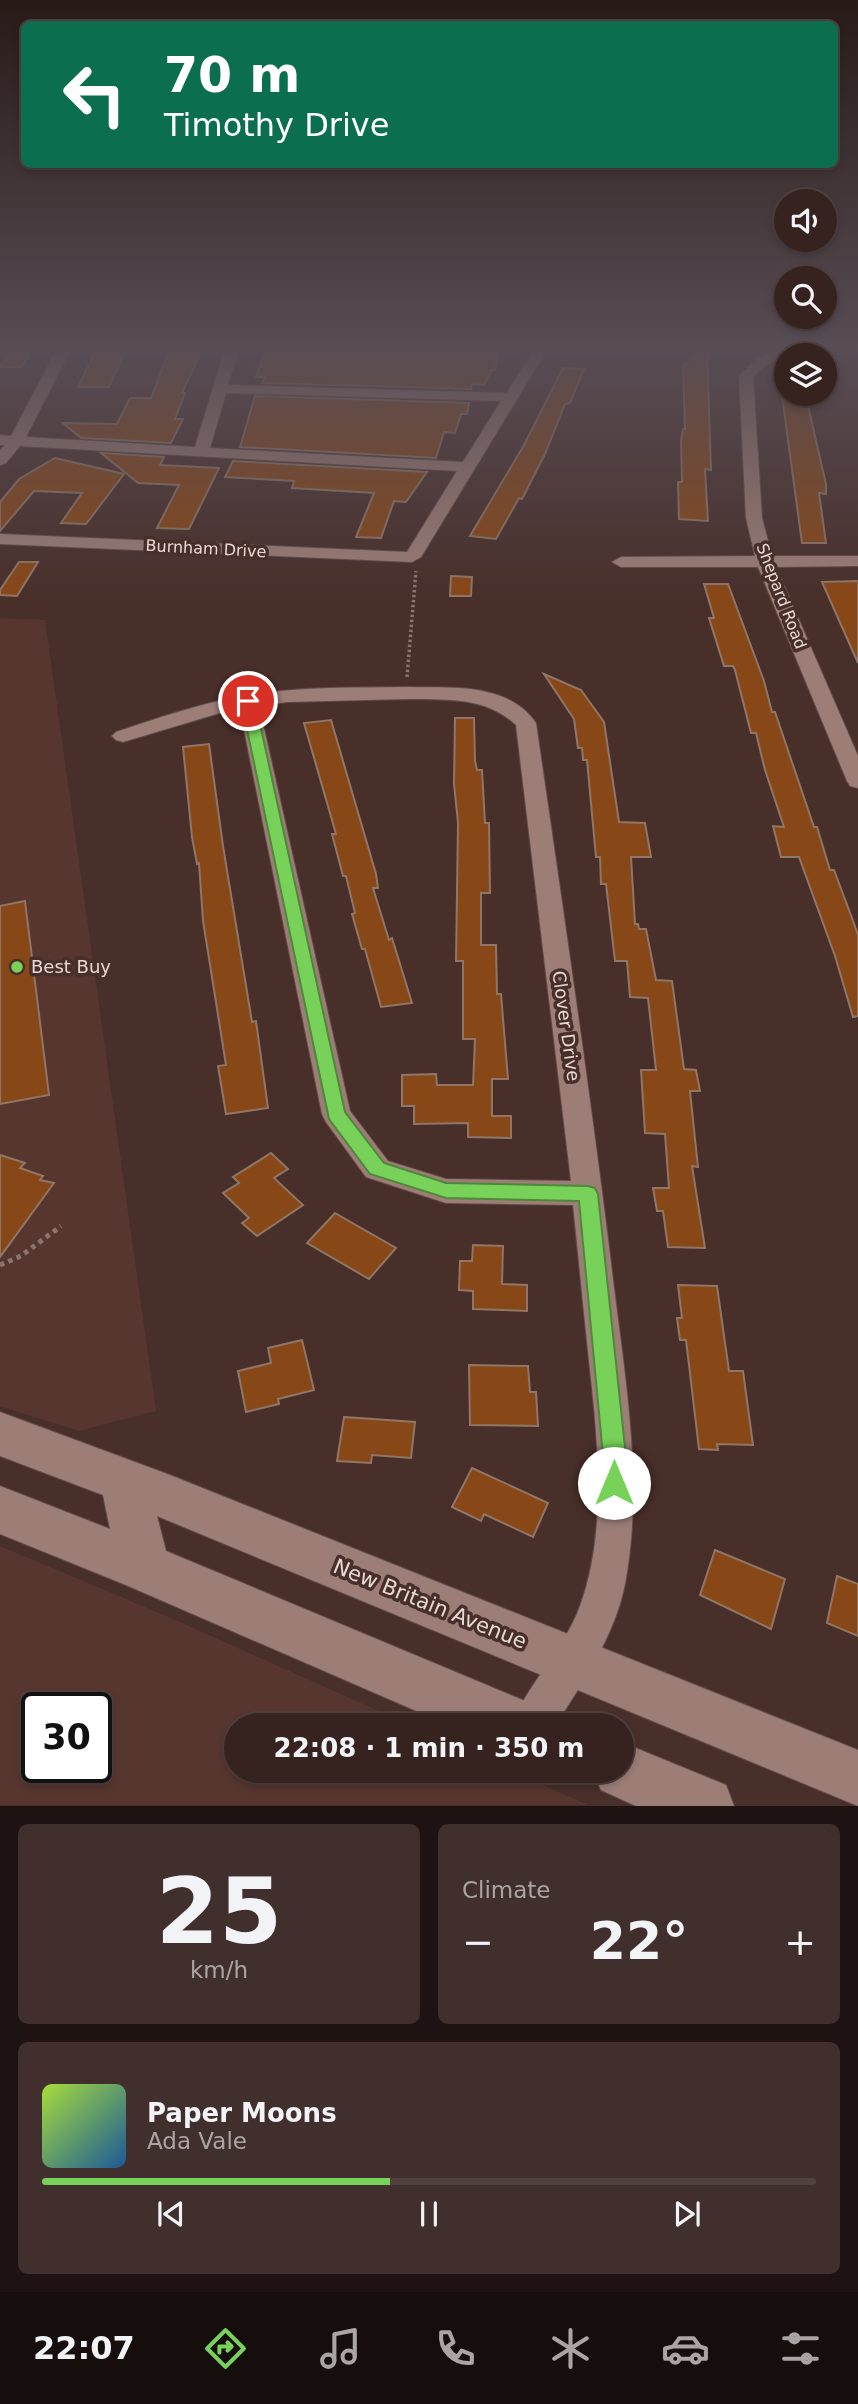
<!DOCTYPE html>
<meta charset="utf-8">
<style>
:root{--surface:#362320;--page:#412f2d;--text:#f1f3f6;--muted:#aaa4a5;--line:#50403e;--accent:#78d259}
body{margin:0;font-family:"DejaVu Sans",sans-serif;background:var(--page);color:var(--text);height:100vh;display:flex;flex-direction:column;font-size:26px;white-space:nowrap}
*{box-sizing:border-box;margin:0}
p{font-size:23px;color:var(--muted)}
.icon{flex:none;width:38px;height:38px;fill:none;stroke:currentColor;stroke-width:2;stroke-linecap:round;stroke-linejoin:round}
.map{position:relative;height:1806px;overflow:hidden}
.sheet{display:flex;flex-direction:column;gap:18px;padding:18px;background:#1e1312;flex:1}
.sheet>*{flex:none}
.top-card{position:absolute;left:21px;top:21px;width:817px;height:147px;border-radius:10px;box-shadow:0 4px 10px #0003,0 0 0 2px var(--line);background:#0b6e4f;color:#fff;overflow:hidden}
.controls{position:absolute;left:774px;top:189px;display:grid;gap:14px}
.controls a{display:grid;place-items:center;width:63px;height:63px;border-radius:50%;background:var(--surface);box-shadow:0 4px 10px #0003,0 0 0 2px var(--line);font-size:35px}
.speed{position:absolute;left:21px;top:1692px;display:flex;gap:14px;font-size:35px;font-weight:700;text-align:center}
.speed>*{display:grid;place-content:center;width:91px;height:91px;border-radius:50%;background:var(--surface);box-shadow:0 4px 10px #0003,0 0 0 2px var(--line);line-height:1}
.speed .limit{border:4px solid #111;border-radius:10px;background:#fff;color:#111}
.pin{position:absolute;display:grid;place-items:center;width:60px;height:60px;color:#fff;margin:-30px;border:4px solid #fff;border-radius:50%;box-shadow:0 2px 7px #0007}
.me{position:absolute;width:77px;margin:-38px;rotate:0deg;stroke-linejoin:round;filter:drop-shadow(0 0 5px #0008)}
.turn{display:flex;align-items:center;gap:24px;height:147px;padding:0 28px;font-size:32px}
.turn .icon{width:91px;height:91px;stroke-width:2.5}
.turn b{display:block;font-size:49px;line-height:60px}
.big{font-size:52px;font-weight:700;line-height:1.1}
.sheet .tile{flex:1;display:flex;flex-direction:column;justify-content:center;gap:10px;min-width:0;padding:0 24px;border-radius:10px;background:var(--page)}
.sheet .dial{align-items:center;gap:0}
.dial b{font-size:91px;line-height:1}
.song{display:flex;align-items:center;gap:21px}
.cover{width:84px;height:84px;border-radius:10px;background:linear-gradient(135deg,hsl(80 70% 55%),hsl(210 70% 35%))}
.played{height:7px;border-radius:4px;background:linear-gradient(90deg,var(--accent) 45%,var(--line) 45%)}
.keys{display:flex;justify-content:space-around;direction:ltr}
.heat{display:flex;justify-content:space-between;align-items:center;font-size:38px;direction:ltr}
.sheet .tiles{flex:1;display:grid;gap:18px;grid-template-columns:1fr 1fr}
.tile:last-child{grid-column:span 2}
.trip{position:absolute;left:224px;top:1713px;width:410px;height:70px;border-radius:35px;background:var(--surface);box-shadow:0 4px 10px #0003,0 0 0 2px var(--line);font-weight:700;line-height:70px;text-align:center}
.dock{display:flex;height:112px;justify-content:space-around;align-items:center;background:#160e0d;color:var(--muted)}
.dock .icon{width:49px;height:49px}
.dock .on{color:var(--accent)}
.dock b{font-size:32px;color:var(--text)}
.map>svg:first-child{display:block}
.built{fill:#57362f;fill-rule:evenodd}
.building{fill:#884717;stroke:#8f7666;stroke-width:2}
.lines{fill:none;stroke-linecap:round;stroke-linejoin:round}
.minor-casing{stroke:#624c49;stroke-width:2}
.secondary-casing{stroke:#624c49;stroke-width:2}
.path-far1{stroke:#8a746f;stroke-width:3.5;stroke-dasharray:2.5 2.5;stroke-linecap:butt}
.path{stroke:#8a746f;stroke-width:5;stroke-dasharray:4.5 4.5;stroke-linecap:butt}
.minor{fill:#9c7e77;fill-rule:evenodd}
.secondary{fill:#9c7e77;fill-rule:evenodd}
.route{fill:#78d259;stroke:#4e883a;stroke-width:2}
.poi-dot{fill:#78d259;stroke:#482f2a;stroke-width:2.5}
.labels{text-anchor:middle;stroke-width:7;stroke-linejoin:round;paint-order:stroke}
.far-street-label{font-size:16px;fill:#ead8d5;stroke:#482f2a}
.poi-label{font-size:18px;fill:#ead8d5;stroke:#482f2a;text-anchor:start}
.street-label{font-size:18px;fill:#ead8d5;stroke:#482f2a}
.near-street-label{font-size:21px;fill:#ead8d5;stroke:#482f2a}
</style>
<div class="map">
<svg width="858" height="1806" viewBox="0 0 858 1806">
<rect width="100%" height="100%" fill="#482f2a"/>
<g class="built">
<polygon points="0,618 45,620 156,1411 79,1431 0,1406"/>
<path d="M0,1546L171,1618L410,1725L236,1726V1771H511L588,1805H0ZM37,1708H96V1768H37Z"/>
</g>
<g class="building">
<polygon points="16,345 36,345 21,367 0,367"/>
<polygon points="105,345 128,345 109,387 78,387 97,348"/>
<polygon points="171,345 194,345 201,352 182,393 185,393 175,419 183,419 171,443 81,438 63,423 117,424 130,398 151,398"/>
<polygon points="268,345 351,345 499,349 495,370 492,370 484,385 472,384 471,389 262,383 265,377 256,377"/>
<polygon points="707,349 711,470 705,469 708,521 679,519 678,482 682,482 681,440 683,429 685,429 683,366"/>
<polygon points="563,368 584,369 570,403 565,404 545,454 522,499 519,498 496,539 470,536 524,445"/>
<polygon points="255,396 469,403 467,414 461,414 455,433 444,432 436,458 240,447"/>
<polygon points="782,396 806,397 826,484 826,494 819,493 826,543 802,543"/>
<polygon points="101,453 164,457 160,465 219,468 189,529 157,528 179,485 138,483"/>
<polygon points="55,458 124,474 86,524 61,523 82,493 34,491 0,531 0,502 19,479"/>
<polygon points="233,461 427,472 406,502 394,501 381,538 356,537 374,493 292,488 294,481 225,477"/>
<polygon points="19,562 38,562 17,596 0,595 0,590"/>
<polygon points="451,576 472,577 471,596 450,596"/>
<polygon points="858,581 858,663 822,582"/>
<polygon points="704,584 728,584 764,681 772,712 775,712 814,827 817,827 830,870 834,870 852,918 858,935 858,1016 853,1017 835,956 799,857 781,857 773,826 784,827 765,770 756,733 751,733 735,670 733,666 724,666 709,618 714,618"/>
<polygon points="544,674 581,690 604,722 619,822 645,823 651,857 631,857 635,924 638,924 639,929 646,929 656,980 672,981 684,1069 696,1070 700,1091 690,1091 698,1167 692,1166 705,1248 668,1247 663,1211 657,1211 653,1188 669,1188 665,1134 645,1133 641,1070 656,1070 648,998 630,997 627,961 615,961 606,884 601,884 600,857 596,857 587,760 583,760 582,748 578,748 574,719"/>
<polygon points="455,718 474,718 475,761 477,770 482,770 485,823 489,823 490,893 481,893 481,945 496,945 497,994 501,994 508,1079 492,1079 492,1116 511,1116 511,1138 468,1137 468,1123 414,1124 414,1106 402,1106 402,1075 436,1074 437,1085 473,1085 475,1039 463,1039 463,961 456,961 458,823 454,784"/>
<polygon points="331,720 376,874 378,888 373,888 389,940 392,938 412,1003 381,1007 365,949 362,949 352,914 355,913 346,876 343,876 332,834 336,834 304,723"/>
<polygon points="209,744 223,846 252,1022 256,1021 268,1108 226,1114 218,1066 226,1065 203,921 199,863 197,864 192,837 183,747"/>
<polygon points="25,901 49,1095 0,1104 0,906"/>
<polygon points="271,1153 288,1169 274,1178 303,1205 257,1236 242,1223 249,1218 223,1193 239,1183 233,1177"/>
<polygon points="0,1155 25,1163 20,1168 43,1176 40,1180 54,1183 0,1257"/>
<polygon points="335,1213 396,1248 369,1279 307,1243"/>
<polygon points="473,1245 503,1246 502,1284 527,1285 527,1311 473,1309 473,1291 459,1290 460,1261 472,1261"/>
<polygon points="678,1285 717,1286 729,1371 743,1371 753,1445 717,1444 718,1450 699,1449 686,1340 680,1340 677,1318 682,1318"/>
<polygon points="302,1340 314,1390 278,1399 279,1404 246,1412 238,1371 271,1363 268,1348"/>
<polygon points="469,1365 528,1366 530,1392 536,1392 538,1426 470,1425"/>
<polygon points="344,1417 415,1422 411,1458 372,1455 371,1463 337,1461"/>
<polygon points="472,1468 548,1503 533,1537 484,1514 481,1521 452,1507"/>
<polygon points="715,1550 785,1579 771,1629 700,1595"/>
<polygon points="837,1576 858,1584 858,1636 827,1623"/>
</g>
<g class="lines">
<g class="minor-casing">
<g id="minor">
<path d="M59,345H73L26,437L195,447L226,345H240L228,385L507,393L536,345H550L421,557L412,562L0,544V534L407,552L457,471L20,446L6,463L0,465V450L5,445H0V435L11,436ZM226,393L501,401L463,462L210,448Z"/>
<polygon points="785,345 802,345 765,366 753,377 762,518 772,556 858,556 858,566 776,567 858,756 858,788 850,786 847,781 758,567 621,567 612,562 621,557 755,556 746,518 739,376 755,360"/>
<polygon points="843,345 858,345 858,351 845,348"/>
<path d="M406,687C450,688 508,682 536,723C562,903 589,1083 611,1263C623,1368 645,1478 625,1584C615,1635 583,1682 555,1726H511C528,1683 564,1650 580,1606C610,1524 596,1427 587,1342C582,1296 578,1250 573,1205L446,1203L366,1177L326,1122L322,1114L240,710L220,713L123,742L116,740L112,736L116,732C158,718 201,703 245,696C297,686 353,688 406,687ZM406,699C446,700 485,696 516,725L571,1181L446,1179L388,1161L350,1111L259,706L287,702Z"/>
</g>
</g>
<g class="secondary-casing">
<g id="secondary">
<polygon points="0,1412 170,1475 858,1750 858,1806 157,1516 166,1551 537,1706 545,1726 451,1726 126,1585 0,1534 0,1486 110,1529 103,1495 0,1456"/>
<polygon points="621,1742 726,1785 734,1806 636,1806 601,1790 593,1771 621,1771"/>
</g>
</g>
<polyline class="path-far1" points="407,677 416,571"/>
<polyline class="path" points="0,1265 21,1256 61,1226"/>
<use href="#minor" class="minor"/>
<use href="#secondary" class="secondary"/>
</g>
<linearGradient id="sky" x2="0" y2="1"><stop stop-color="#281a17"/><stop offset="0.58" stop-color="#584d55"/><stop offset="1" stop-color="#584d55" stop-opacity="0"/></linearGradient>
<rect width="858" height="598" fill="url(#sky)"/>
<polygon class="route" points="248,697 255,701 345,1112 384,1163 446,1183 588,1186 595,1188 598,1194 627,1466 622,1491 614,1494 606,1491 602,1483 604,1466 579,1201 446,1198 370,1174 329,1119 241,701"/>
<circle class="poi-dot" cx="17" cy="967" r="7"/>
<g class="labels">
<g class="far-street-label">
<text transform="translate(206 548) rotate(3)" y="6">Burnham Drive</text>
<text transform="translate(782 596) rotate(69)" y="6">Shepard Road</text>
</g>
<g class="poi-label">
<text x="31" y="973">Best Buy</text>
</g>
<g class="street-label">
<text transform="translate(566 1026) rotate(82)" y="6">Clover Drive</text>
</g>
<g class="near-street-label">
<text transform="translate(430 1604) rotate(22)" y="7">New Britain Avenue</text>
</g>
</g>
</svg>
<div class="controls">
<a><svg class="icon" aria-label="sound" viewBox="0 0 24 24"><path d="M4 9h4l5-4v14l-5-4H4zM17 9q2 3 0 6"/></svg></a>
<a><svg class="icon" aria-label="search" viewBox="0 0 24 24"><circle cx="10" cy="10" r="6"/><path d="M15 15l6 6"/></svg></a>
<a><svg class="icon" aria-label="layers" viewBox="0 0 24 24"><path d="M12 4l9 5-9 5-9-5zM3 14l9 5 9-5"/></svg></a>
</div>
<div class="speed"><div class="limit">30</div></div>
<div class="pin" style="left:248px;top:701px;background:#d93025"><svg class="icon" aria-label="arrive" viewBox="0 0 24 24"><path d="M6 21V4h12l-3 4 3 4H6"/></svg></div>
<svg class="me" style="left:614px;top:1483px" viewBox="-20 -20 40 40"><circle r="19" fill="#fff"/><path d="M0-13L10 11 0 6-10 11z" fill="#78d259"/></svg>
<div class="trip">22:08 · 1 min · 350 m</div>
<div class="top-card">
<div class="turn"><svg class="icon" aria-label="left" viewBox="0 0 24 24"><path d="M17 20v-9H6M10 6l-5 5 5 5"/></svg><div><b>70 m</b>Timothy Drive</div></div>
</div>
</div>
<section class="sheet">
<div class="tiles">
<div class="tile dial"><b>25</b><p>km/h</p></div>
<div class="tile"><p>Climate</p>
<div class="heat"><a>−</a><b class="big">22°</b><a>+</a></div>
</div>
<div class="tile">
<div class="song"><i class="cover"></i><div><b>Paper Moons</b><p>Ada Vale</p></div></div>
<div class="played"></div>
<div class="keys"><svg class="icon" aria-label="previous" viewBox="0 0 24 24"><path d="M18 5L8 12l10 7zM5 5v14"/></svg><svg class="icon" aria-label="pause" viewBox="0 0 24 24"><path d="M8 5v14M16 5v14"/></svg><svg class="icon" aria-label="next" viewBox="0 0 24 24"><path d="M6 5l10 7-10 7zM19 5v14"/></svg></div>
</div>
</div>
</section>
<nav class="dock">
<b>22:07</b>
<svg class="icon on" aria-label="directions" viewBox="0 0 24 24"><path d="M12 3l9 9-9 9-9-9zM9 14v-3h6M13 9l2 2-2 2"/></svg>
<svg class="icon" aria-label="music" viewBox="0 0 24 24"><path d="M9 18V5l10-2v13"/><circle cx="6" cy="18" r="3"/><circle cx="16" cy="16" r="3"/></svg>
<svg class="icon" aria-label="phone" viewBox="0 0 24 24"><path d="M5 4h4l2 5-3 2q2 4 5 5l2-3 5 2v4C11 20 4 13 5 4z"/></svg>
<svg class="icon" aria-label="climate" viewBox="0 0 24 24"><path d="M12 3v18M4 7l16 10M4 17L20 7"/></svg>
<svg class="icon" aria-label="car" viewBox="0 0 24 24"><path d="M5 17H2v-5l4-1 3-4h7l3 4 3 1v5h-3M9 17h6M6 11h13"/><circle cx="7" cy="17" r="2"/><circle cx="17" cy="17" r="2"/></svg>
<svg class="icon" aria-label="filters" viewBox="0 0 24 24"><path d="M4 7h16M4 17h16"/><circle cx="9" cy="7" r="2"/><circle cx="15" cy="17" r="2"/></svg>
</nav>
